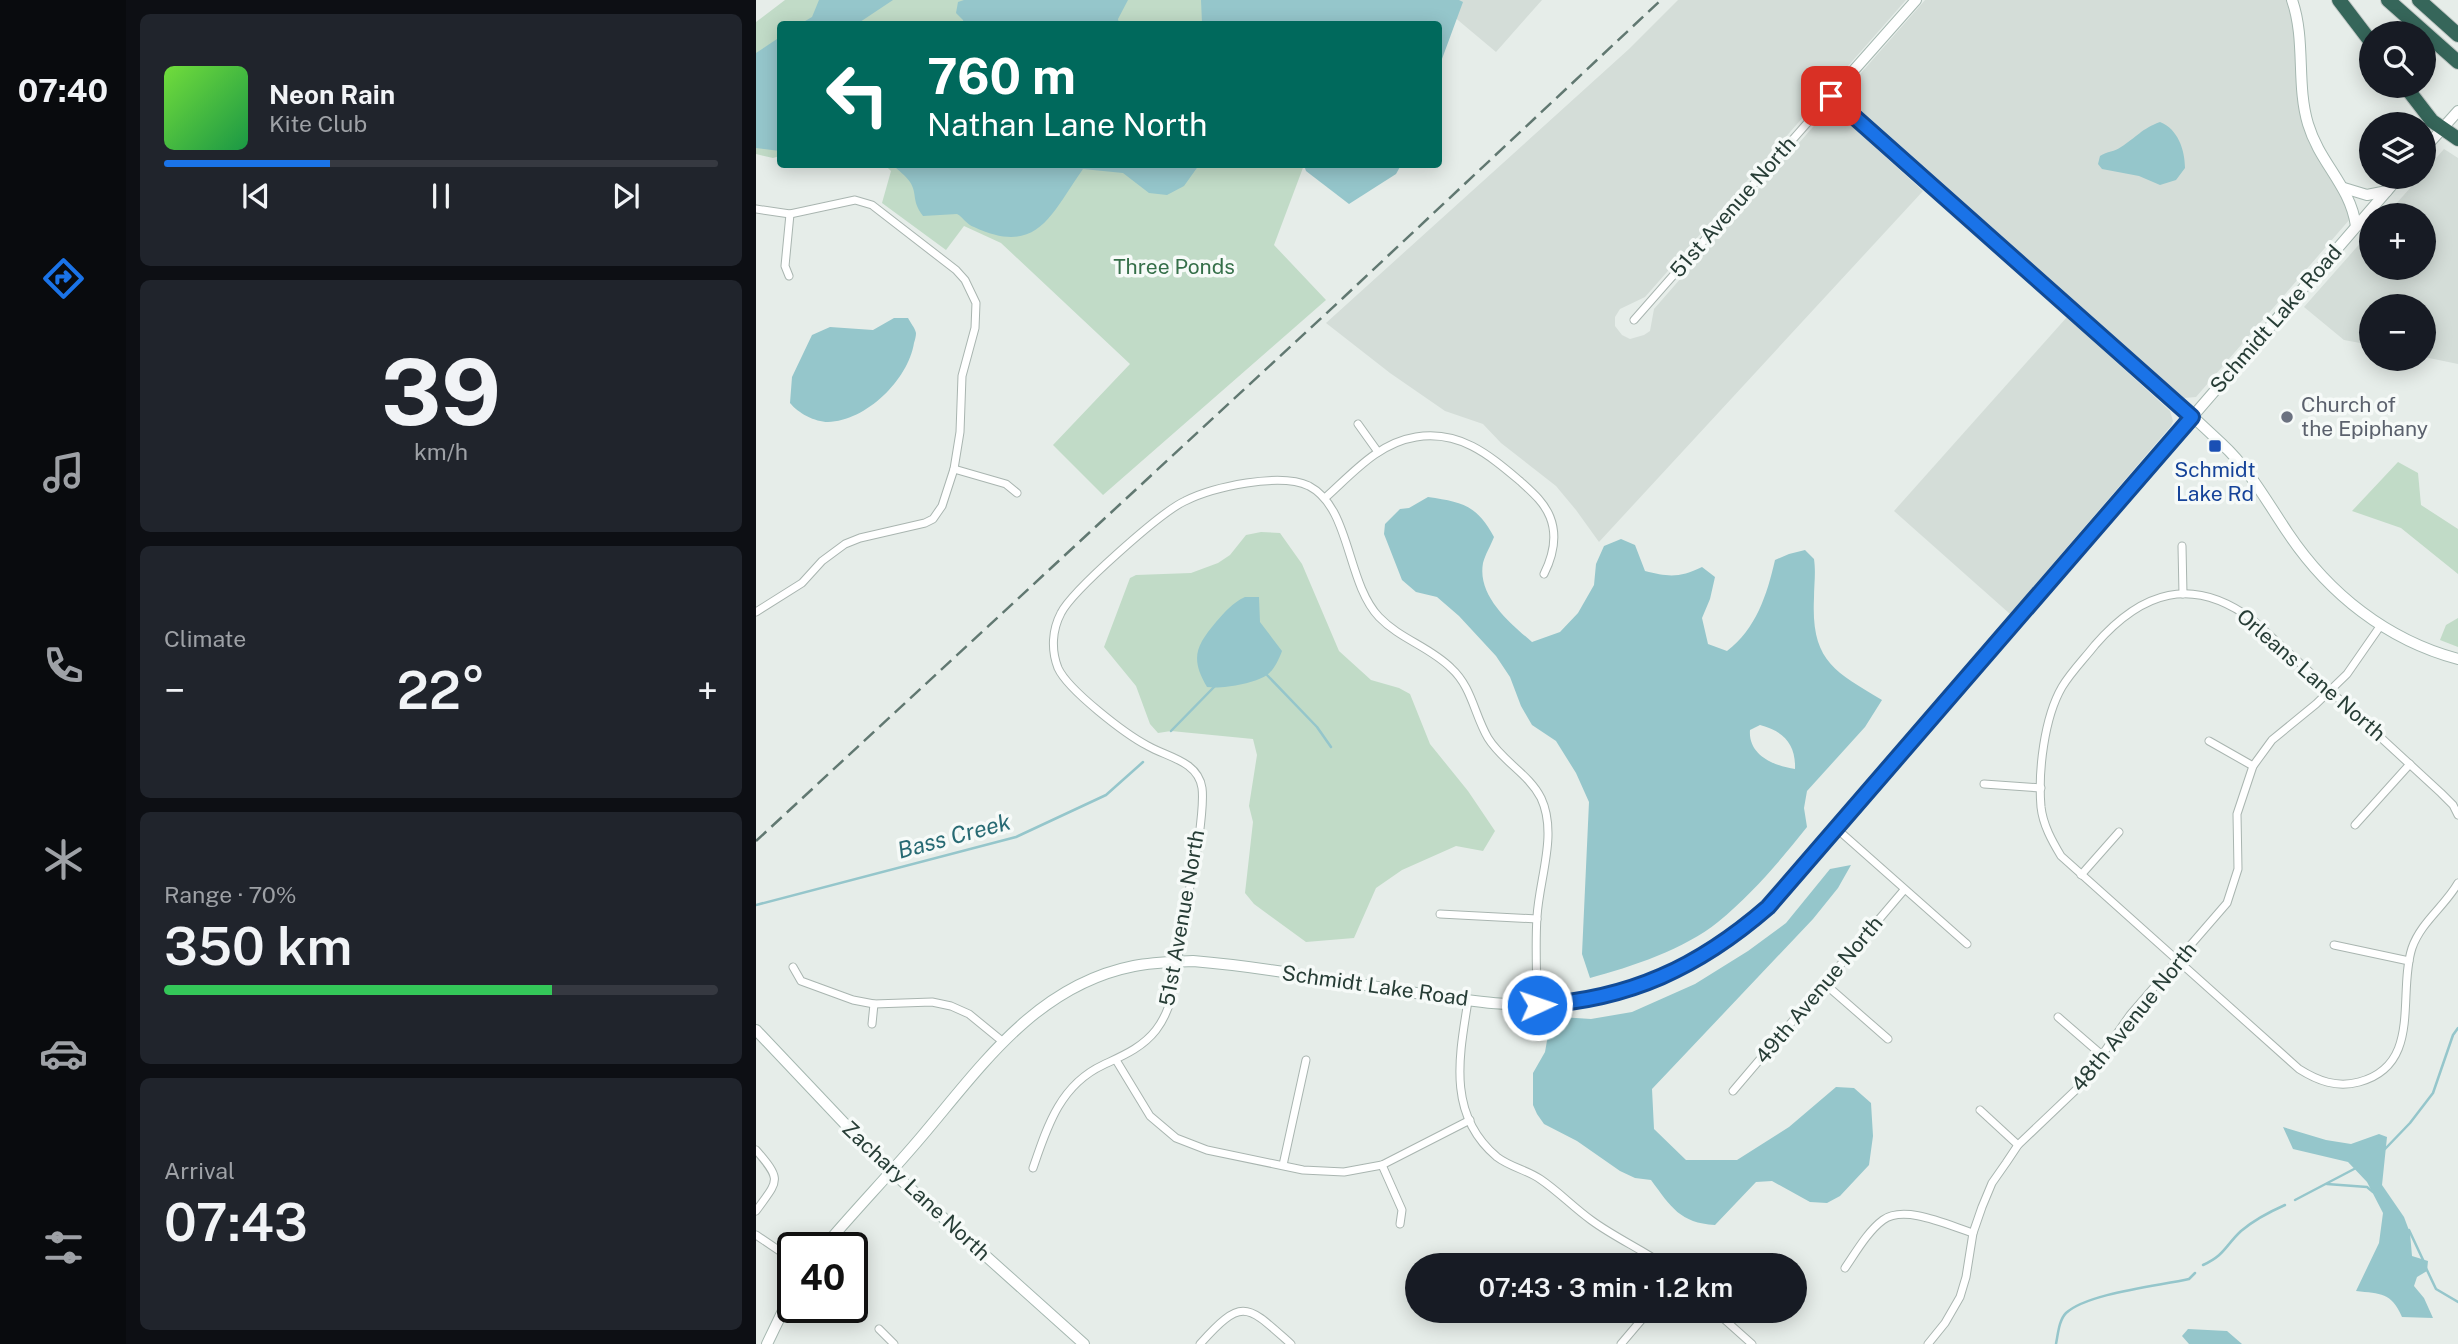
<!DOCTYPE html>
<meta charset="utf-8">
<style>
:root{--surface:#171b24;--page:#20242c;--text:#f1f3f6;--muted:#9ea1a6;--line:#363941;--accent:#1a73e8}
body{margin:0;font-family:"Public Sans",sans-serif;background:var(--page);color:var(--text);height:100vh;display:flex;flex-direction:column;font-size:26px;white-space:nowrap}
*{box-sizing:border-box;margin:0}
p{font-size:23px;color:var(--muted)}
.icon{flex:none;width:38px;height:38px;fill:none;stroke:currentColor;stroke-width:2;stroke-linecap:round;stroke-linejoin:round}
.map{position:relative;flex:1;overflow:hidden}
.panel{display:flex;flex-direction:column;gap:14px;padding:14px;background:#0d0f14;width:630px}
.panel>*{flex:none}
.top-card{position:absolute;left:21px;top:21px;width:665px;height:147px;border-radius:7px;box-shadow:0 4px 18px #0003;background:#00695c;color:#fff;overflow:hidden}
.fabs{position:absolute;left:1603px;top:21px;display:grid;gap:14px}
.fabs a{display:grid;place-items:center;width:77px;height:77px;border-radius:50%;background:var(--surface);box-shadow:0 4px 18px #0003;font-size:35px}
.speed{position:absolute;left:21px;top:1232px;display:flex;gap:14px;font-size:35px;font-weight:700;text-align:center}
.speed>*{display:grid;place-content:center;width:91px;height:91px;border-radius:50%;background:var(--surface);box-shadow:0 4px 18px #0003;line-height:1}
.speed .limit{border:4px solid #111;border-radius:10px;background:#fff;color:#111}
.pin{position:absolute;display:grid;place-items:center;width:60px;height:60px;color:#fff;margin:-30px;border-radius:14px;box-shadow:0 4px 10px #0006}
.me{position:absolute;width:77px;margin:-38px;rotate:87deg;stroke-linejoin:round;filter:drop-shadow(0 0 5px #0008)}
.turn{display:flex;align-items:center;gap:24px;height:147px;padding:0 35px;font-size:32px}
.turn .icon{width:91px;height:91px;stroke-width:2.5}
.turn b{display:block;font-size:49px;line-height:60px}
.big{font-size:52px;font-weight:600;line-height:1.1}
.panel .tile{flex:1;display:flex;flex-direction:column;justify-content:center;gap:10px;min-width:0;padding:0 24px;border-radius:10px;background:var(--page)}
.panel .dial{align-items:center;gap:0}
.dial b{font-size:91px;line-height:1}
.song{display:flex;align-items:center;gap:21px}
.cover{width:84px;height:84px;border-radius:10px;background:linear-gradient(135deg,hsl(100 70% 55%),hsl(140 70% 35%))}
.played{height:7px;border-radius:4px;background:linear-gradient(90deg,var(--accent) 30%,var(--line) 30%)}
.keys{display:flex;justify-content:space-around;direction:ltr}
.heat{display:flex;justify-content:space-between;align-items:center;font-size:38px;direction:ltr}
.charge{height:10px;border-radius:5px;background:linear-gradient(90deg,#34c759 70%,var(--line) 0)}
.trip{position:absolute;left:649px;top:1253px;width:402px;height:70px;border-radius:35px;background:var(--surface);box-shadow:0 4px 18px #0003;font-weight:600;line-height:70px;text-align:center}
main{display:flex;flex:1;min-height:0}
.tabs{display:flex;flex-direction:column;width:126px;justify-content:space-around;align-items:center;background:#090b0e;color:var(--muted)}
.tabs .icon{width:49px;height:49px}
.tabs .selected{color:var(--accent)}
.tabs b{font-size:32px;color:var(--text)}
.map>svg:first-child{display:block}
.built{fill:#d4ddd8}
.green{fill:#c1dbc7}
.water{fill:#95c6cb;fill-rule:evenodd}
.lines{fill:none;stroke-linecap:round;stroke-linejoin:round}
.stream{stroke:#95c6cb;stroke-width:2.5}
.street-casing{stroke:#a9b5b0;stroke-width:9}
.secondary-casing{stroke:#a5b7b0;stroke-width:12}
.highway-casing{stroke:#c3c9c7;stroke-width:16}
.street{stroke:#fff;stroke-width:7}
.secondary{stroke:#fff;stroke-width:10}
.highway{stroke:#36665a;stroke-width:14}
.rail{stroke:#617871;stroke-width:2.5;stroke-dasharray:14 7;stroke-linecap:butt}
.route-casing{stroke:#114b97;stroke-width:18}
.route{stroke:#1a73e8;stroke-width:12}
.worship-dot{fill:#6b7280;stroke:#f6faf8;stroke-width:2.5}
.transit-dot{fill:#1a4fb4;stroke:#f6faf8;stroke-width:2.5}
.labels{text-anchor:middle;stroke-width:7;stroke-linejoin:round;paint-order:stroke}
.street-label{font-size:21px;fill:#273d36;stroke:#f6faf8}
.park-label{font-size:21px;fill:#356f49;stroke:#f6faf8}
.worship-label{font-size:21px;fill:#5b616d;stroke:#f6faf8;text-anchor:start}
.transit-label{font-size:21px;fill:#164399;stroke:#f6faf8}
.water-label{font-size:23px;font-style:italic;fill:#276a73;stroke:#f6faf8}
</style>
<main>
<nav class="tabs">
<b>07:40</b>
<svg class="icon selected" aria-label="directions" viewBox="0 0 24 24"><path d="M12 3l9 9-9 9-9-9zM9 14v-3h6M13 9l2 2-2 2"/></svg>
<svg class="icon" aria-label="music" viewBox="0 0 24 24"><path d="M9 18V5l10-2v13"/><circle cx="6" cy="18" r="3"/><circle cx="16" cy="16" r="3"/></svg>
<svg class="icon" aria-label="phone" viewBox="0 0 24 24"><path d="M5 4h4l2 5-3 2q2 4 5 5l2-3 5 2v4C11 20 4 13 5 4z"/></svg>
<svg class="icon" aria-label="climate" viewBox="0 0 24 24"><path d="M12 3v18M4 7l16 10M4 17L20 7"/></svg>
<svg class="icon" aria-label="car" viewBox="0 0 24 24"><path d="M5 17H2v-5l4-1 3-4h7l3 4 3 1v5h-3M9 17h6M6 11h13"/><circle cx="7" cy="17" r="2"/><circle cx="17" cy="17" r="2"/></svg>
<svg class="icon" aria-label="filters" viewBox="0 0 24 24"><path d="M4 7h16M4 17h16"/><circle cx="9" cy="7" r="2"/><circle cx="15" cy="17" r="2"/></svg>
</nav>
<section class="panel">
<div class="tile">
<div class="song"><i class="cover"></i><div><b>Neon Rain</b><p>Kite Club</p></div></div>
<div class="played"></div>
<div class="keys"><svg class="icon" aria-label="previous" viewBox="0 0 24 24"><path d="M18 5L8 12l10 7zM5 5v14"/></svg><svg class="icon" aria-label="pause" viewBox="0 0 24 24"><path d="M8 5v14M16 5v14"/></svg><svg class="icon" aria-label="next" viewBox="0 0 24 24"><path d="M6 5l10 7-10 7zM19 5v14"/></svg></div>
</div>
<div class="tile dial"><b>39</b><p>km/h</p></div>
<div class="tile"><p>Climate</p>
<div class="heat"><a>−</a><b class="big">22°</b><a>+</a></div>
</div>
<div class="tile"><p>Range · 70%</p><b class="big">350 km</b><div class="charge"></div></div>
<div class="tile"><p>Arrival</p><b class="big">07:43</b></div>
</section>
<div class="map">
<svg width="1702" height="1344" viewBox="0 0 1702 1344">
<rect width="100%" height="100%" fill="#e6ede9"/>
<g class="built">
<polygon points="678,0 786,0 740,52"/>
<polygon points="922,0 1150,0 889,297 864,309 859,317 859,326 866,335 874,339 888,335 894,331 898,309 1070,112 1080,112 1167,191 843,542 820,510 800,486 745,443 727,424 689,411 634,373 570,323 873,49"/>
<polygon points="1169,0 1530,0 1538,27 1545,118 1553,143 1563,162 1594,208 1594,219 1440,397 1428,398 1090,97 1091,89"/>
<polygon points="1688,149 1702,158 1702,364 1668,357 1668,306 1615,306 1615,345 1588,340 1548,307 1615,231 1615,268 1668,268 1668,215 1630,215 1664,177 1668,177 1668,172"/>
<polygon points="1311,317 1414,411 1417,421 1415,426 1254,614 1138,511"/>
</g>
<g class="green">
<polygon points="29,0 609,0 600,24 24,24 24,156 17,158 0,154 0,22"/>
<polygon points="129,165 548,165 518,245 570,300 347,495 297,445 374,364 245,243 208,226 190,250 126,203 135,171"/>
<polygon points="1642,462 1662,473 1665,505 1702,529 1702,574 1645,528 1596,511"/>
<polygon points="505,532 524,533 546,564 583,651 615,680 643,688 654,694 674,744 712,791 739,831 727,851 700,846 646,870 620,888 598,938 550,942 498,904 489,893 497,822 493,806 501,755 497,739 415,731 402,733 394,724 380,686 348,647 374,578 380,575 435,573 462,563 474,555 490,535"/>
<polygon points="1702,618 1702,647 1684,640 1690,625"/>
</g>
<g class="water">
<polygon points="63,0 137,0 101,24 44,24 56,17"/>
<polygon points="208,0 372,0 362,19 363,24 284,24 278,21 276,24 208,24 207,20 200,13 202,2"/>
<polygon points="445,0 703,0 707,2 683,67 682,24 444,24 446,23"/>
<polygon points="24,37 24,151 0,148 0,53"/>
<path d="M1404,122C1422,129 1429,150 1429,168L1420,180L1404,185L1383,176L1346,169L1342,164L1344,156C1351,151 1359,152 1365,147C1381,137 1385,129 1404,122Z"/>
<path d="M137,165H443L428,186L411,195L393,193L367,173L327,169C295,214 282,257 218,227C211,225 207,217 201,214L167,216C155,200 162,195 154,182C150,176 142,170 137,165Z"/>
<polygon points="548,165 548,164 645,165 640,174 593,204 550,171"/>
<path d="M138,318H152C154,322 159,328 160,333C160,336 159,340 158,343C152,380 110,421 72,422C59,422 42,413 34,403L36,377L56,335L74,327L117,330Z"/>
<path d="M672,497C706,502 721,505 738,537C735,545 729,555 727,563C721,596 754,623 776,642L804,632L822,613L838,585L840,564L848,546L865,539L879,545L889,571C912,577 924,578 946,567L959,577L954,599L946,618L952,644L971,651C1000,629 1011,595 1019,560L1033,554L1049,550L1058,559C1060,573 1058,584 1058,598C1055,660 1077,671 1126,700L1109,727L1051,791L1048,808L1051,827C1024,861 996,894 962,922C929,949 875,967 834,978L826,954L833,802L820,773L800,741L776,725L765,706L754,677L740,656L703,616L681,597L660,592L646,580L628,534L629,524L644,509L653,508ZM1004,725C1028,731 1040,745 1039,769C1018,766 992,755 994,730Z"/>
<path d="M489,597H503L504,622L526,651C523,659 518,670 511,675C497,684 467,689 451,687C434,658 440,646 460,622C470,611 476,603 489,597Z"/>
<path d="M1095,865L1082,888L1057,919L896,1089L898,1129L930,1160H981L1033,1127L1080,1087L1098,1088L1115,1103L1117,1136L1113,1165L1084,1196L1071,1203L1054,1202L1016,1181L1000,1182L959,1225C924,1223 915,1207 895,1180L879,1178L864,1171L821,1141L788,1124L781,1114L777,1105V1073L789,1052L792,1035L805,1017L835,1019L876,1012L939,984L992,951L1030,923L1074,869Z"/>
<path d="M1527,1127L1570,1140L1595,1144L1623,1134L1631,1137L1626,1185L1648,1217L1654,1233L1656,1256L1672,1261L1671,1271L1661,1277L1658,1286L1668,1298L1677,1318L1646,1317C1635,1292 1625,1294 1600,1291L1623,1243L1627,1213L1611,1182L1592,1162L1537,1149Z"/>
<polygon points="1432,1329 1471,1331 1486,1344 1433,1344 1426,1336"/>
</g>
<g class="lines">
<g class="stream">
<polyline points="510,674 561,727 575,747"/>
<polyline points="415,731 460,685"/>
<polyline points="0,905 260,837 350,795 387,762"/>
<polyline points="1629,1149 1654,1123 1677,1093 1697,1035 1702,1028"/>
<polyline points="1571,1184 1611,1187 1617,1192"/>
<polyline points="1539,1200 1600,1168"/>
<polyline points="1653,1230 1668,1262"/>
<path d="M1447,1265C1469,1255 1469,1246 1485,1231C1498,1220 1513,1212 1529,1205"/>
<polyline points="1670,1268 1680,1289 1702,1302"/>
<path d="M1300,1344C1302,1334 1303,1320 1310,1313C1332,1293 1402,1286 1433,1279L1439,1273"/>
</g>
<g class="street-casing">
<g id="street">
<polyline points="0,209 34,214 99,200 116,205 200,270 209,280 220,303 219,328 206,376 204,432 198,469 186,506 177,519 169,523 104,538 89,544 66,561 46,583 0,612"/>
<polyline points="33,276 29,266 34,214"/>
<polyline points="878,320 1075,96"/>
<polyline points="602,424 622,452"/>
<polyline points="198,469 250,484 261,493"/>
<path d="M569,498C597,473 622,443 660,437C704,430 733,455 764,481C776,492 788,502 794,517C802,537 797,556 788,574"/>
<polyline points="1426,546 1427,594"/>
<polyline points="1453,741 1497,766"/>
<polyline points="1228,784 1285,788"/>
<path d="M1702,815L1697,805L1685,793L1497,620C1436,575 1386,591 1339,645C1328,659 1315,672 1306,687C1288,718 1282,772 1285,807C1287,825 1296,841 1305,856L1543,1069C1562,1081 1581,1088 1603,1082C1667,1065 1641,994 1656,948C1665,922 1689,906 1702,883"/>
<polyline points="1599,825 1654,764"/>
<polyline points="1081,829 1211,944"/>
<polyline points="1325,875 1363,832"/>
<polyline points="684,914 781,919"/>
<polyline points="1578,945 1653,961"/>
<polyline points="37,967 45,981 97,1000 118,1004 176,1002 195,1006 213,1014 246,1041"/>
<polyline points="1069,984 1132,1039"/>
<path d="M712,1001C703,1057 691,1115 741,1157C754,1167 771,1170 784,1179C802,1191 817,1207 835,1220C858,1237 885,1249 908,1265"/>
<polyline points="1302,1017 1347,1056"/>
<polyline points="116,1024 118,1004"/>
<polyline points="360,1060 394,1116 420,1138 451,1150 547,1170 588,1172 626,1165 714,1120"/>
<polyline points="977,1091 1148,890"/>
<polyline points="1224,1110 1262,1145"/>
<path d="M0,1150C27,1181 22,1180 0,1211"/>
<polyline points="527,1165 550,1060"/>
<polyline points="626,1165 646,1210 644,1224"/>
<path d="M277,1168C291,1127 304,1085 347,1065C366,1056 386,1048 400,1030C423,1000 420,959 427,923C431,897 438,871 442,844C444,829 448,803 446,788C442,761 411,757 392,746C369,734 312,690 302,668C295,650 296,630 305,613C316,591 405,512 429,501C457,487 524,472 553,486C595,508 590,582 623,617C644,639 674,647 695,668C716,687 718,714 732,738C746,761 773,774 785,798C802,834 783,879 781,917C779,946 781,976 781,1005"/>
<polyline points="0,1235 37,1260"/>
<path d="M1089,1268C1100,1252 1112,1231 1127,1220C1149,1204 1194,1226 1217,1233"/>
<polyline points="959,1311 996,1344"/>
<polyline points="123,1329 138,1344"/>
<path d="M444,1344C487,1296 491,1305 535,1344"/>
<polyline points="865,1344 893,1311"/>
<polyline points="1172,1344 1189,1323 1204,1297 1210,1277 1217,1233 1226,1207 1236,1183 1250,1163 1262,1145 1325,1085 1374,1015 1471,903 1482,869 1481,814 1497,766 1516,740 1560,704 1591,674 1625,625"/>
</g>
</g>
<g class="secondary-casing">
<g id="secondary">
<path d="M1160,0L1075,96C1206,212 1339,325 1466,444C1494,470 1511,502 1532,533C1573,594 1631,640 1702,659"/>
<path d="M1536,0C1550,40 1540,84 1552,124C1564,164 1594,185 1600,226"/>
<polyline points="1668,149 1702,111"/>
<polyline points="1588,188 1611,195 1631,191"/>
<polyline points="0,1030 125,1162 328,1344"/>
<path d="M67,1248C99,1210 134,1174 166,1136C226,1065 281,985 378,966C398,962 417,962 437,961C509,967 581,981 653,992C707,1000 761,1009 817,1003C900,993 975,946 1032,886L1643,177"/>
<polyline points="11,1344 37,1290"/>
</g>
</g>
<g class="highway-casing">
<g id="highway">
<polyline points="1583,0 1615,42"/>
<polyline points="1632,0 1702,62"/>
<polyline points="1663,0 1702,35"/>
<polyline points="1649,86 1676,121 1702,139"/>
</g>
</g>
<use href="#street" class="street"/>
<use href="#secondary" class="secondary"/>
<use href="#highway" class="highway"/>
<polyline class="rail" points="0,841 588,297 905,0"/>
</g>
<g class="lines">
<g class="route-casing">
<path id="route" d="M781,1005C873,1000 943,967 1012,907L1436,417L1075,96"/>
</g>
<use href="#route" class="route"/>
</g>
<circle class="worship-dot" cx="1531" cy="417" r="7"/>
<rect class="transit-dot" x="1452" y="439" width="14" height="14" rx="3.5"/>
<g class="labels">
<g class="street-label">
<text transform="translate(977 207) rotate(-49)" y="7">51st Avenue North</text>
<text transform="translate(1520 319) rotate(-49)" y="7">Schmidt Lake Road</text>
<text transform="translate(1555 675) rotate(41)" y="7">Orleans Lane North</text>
<text transform="translate(426 918) rotate(-80)" y="7">51st Avenue North</text>
<text transform="translate(619 986) rotate(8)" y="7">Schmidt Lake Road</text>
<text transform="translate(1063 990) rotate(-50)" y="7">49th Avenue North</text>
<text transform="translate(1378 1017) rotate(-51)" y="7">48th Avenue North</text>
<text transform="translate(160 1191) rotate(43)" y="7">Zachary Lane North</text>
</g>
<g class="park-label">
<text x="418" y="274">Three Ponds</text>
</g>
<g class="worship-label">
<text x="1545" y="412">Church of<tspan x="1545" dy="24">the Epiphany</tspan></text>
</g>
<g class="transit-label">
<text x="1459" y="477">Schmidt<tspan x="1459" dy="24">Lake Rd</tspan></text>
</g>
<g class="water-label">
<text transform="translate(198 836) rotate(-15)" y="8">Bass Creek</text>
</g>
</g>
</svg>
<div class="fabs">
<a><svg class="icon" aria-label="search" viewBox="0 0 24 24"><circle cx="10" cy="10" r="6"/><path d="M15 15l6 6"/></svg></a>
<a><svg class="icon" aria-label="layers" viewBox="0 0 24 24"><path d="M12 4l9 5-9 5-9-5zM3 14l9 5 9-5"/></svg></a>
<a>+</a>
<a>−</a>
</div>
<div class="speed"><div class="limit">40</div></div>
<div class="pin" style="left:1075px;top:96px;background:#d93025"><svg class="icon" aria-label="arrive" viewBox="0 0 24 24"><path d="M6 21V4h12l-3 4 3 4H6"/></svg></div>
<svg class="me" style="left:781px;top:1005px" viewBox="-20 -20 40 40"><circle r="17" fill="#1a73e8" stroke="#fff" stroke-width="3"/><path d="M0-11L8 9 0 5-8 9z" fill="#fff"/></svg>
<div class="trip">07:43 · 3 min · 1.2 km</div>
<div class="top-card">
<div class="turn"><svg class="icon" aria-label="left" viewBox="0 0 24 24"><path d="M17 20v-9H6M10 6l-5 5 5 5"/></svg><div><b>760 m</b>Nathan Lane North</div></div>
</div>
</div>
</main>
